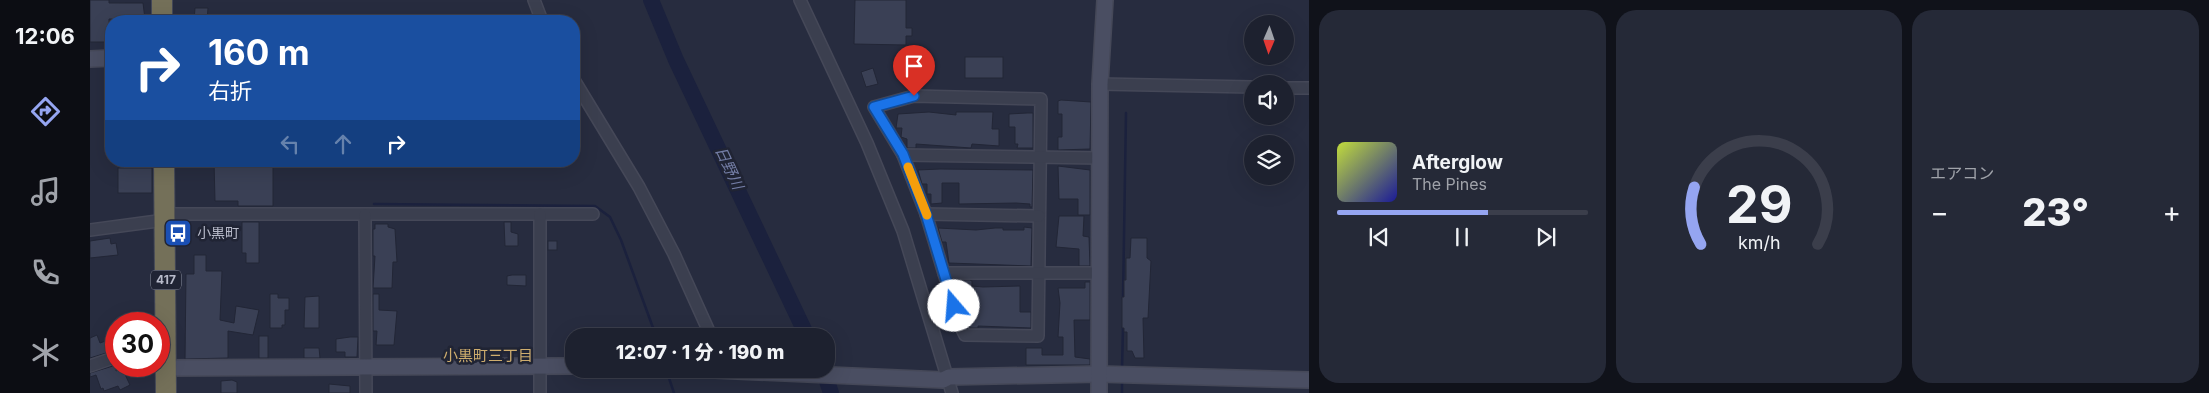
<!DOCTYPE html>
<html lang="ja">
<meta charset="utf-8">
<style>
:root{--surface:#1d212f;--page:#252937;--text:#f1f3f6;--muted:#a0a3aa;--line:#3b3e4b;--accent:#95a5f1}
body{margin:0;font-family:Inter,"Noto Sans JP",sans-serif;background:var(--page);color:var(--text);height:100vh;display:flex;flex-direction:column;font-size:19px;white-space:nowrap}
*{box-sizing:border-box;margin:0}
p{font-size:16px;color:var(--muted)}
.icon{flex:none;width:28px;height:28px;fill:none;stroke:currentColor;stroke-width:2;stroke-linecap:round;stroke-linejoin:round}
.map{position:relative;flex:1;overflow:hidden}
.side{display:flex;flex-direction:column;gap:10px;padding:10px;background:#10121a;width:900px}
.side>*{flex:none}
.top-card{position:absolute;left:15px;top:15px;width:475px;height:152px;border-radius:20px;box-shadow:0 5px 20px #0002,0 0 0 1px var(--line);background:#1a4fa0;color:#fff;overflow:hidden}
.needle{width:32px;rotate:182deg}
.tools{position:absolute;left:1154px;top:15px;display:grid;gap:10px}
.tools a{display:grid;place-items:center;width:50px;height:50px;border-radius:50%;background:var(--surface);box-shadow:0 5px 20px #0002,0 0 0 1px var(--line);font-size:25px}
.speed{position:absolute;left:15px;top:312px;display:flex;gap:10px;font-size:25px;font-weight:700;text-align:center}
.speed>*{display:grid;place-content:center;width:65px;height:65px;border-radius:50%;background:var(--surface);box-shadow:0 5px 20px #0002,0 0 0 1px var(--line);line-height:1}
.speed .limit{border:8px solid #d22;background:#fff;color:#111}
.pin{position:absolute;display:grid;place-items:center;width:42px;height:42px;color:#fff;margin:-51px -21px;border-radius:50% 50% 50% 0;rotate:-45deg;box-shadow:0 0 5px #0007}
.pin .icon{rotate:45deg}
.me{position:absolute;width:55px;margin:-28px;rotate:342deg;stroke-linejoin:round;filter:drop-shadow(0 0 4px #0008)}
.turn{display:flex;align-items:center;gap:18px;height:105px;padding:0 20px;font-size:22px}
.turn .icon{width:65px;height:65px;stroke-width:2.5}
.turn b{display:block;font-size:35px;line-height:42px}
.lanes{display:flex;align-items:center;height:48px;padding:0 20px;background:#0003;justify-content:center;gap:25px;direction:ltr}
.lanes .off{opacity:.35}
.big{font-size:38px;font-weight:800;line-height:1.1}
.side .widget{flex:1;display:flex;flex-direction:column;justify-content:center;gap:8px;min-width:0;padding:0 18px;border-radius:20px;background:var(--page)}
.side .dial{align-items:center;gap:0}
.dial svg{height:130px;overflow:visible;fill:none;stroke:var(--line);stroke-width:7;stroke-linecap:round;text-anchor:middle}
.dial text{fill:var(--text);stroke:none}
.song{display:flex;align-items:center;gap:15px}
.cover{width:60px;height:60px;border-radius:8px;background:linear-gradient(135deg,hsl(70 70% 55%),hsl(240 70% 35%))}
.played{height:5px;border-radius:2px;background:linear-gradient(90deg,var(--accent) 60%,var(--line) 60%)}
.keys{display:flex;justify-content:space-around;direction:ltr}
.heat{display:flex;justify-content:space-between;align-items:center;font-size:28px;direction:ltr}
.side .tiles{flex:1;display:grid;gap:10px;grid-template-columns:repeat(3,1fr)}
.trip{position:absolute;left:475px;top:328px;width:270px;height:50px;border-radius:20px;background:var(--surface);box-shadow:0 5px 20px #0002,0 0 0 1px var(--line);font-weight:800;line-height:50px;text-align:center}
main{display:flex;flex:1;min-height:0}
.tab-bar{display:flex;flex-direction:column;width:90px;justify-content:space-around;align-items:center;background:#0c0d13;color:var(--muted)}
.tab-bar .icon{width:35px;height:35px}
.tab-bar .on{color:var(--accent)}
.tab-bar b{font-size:22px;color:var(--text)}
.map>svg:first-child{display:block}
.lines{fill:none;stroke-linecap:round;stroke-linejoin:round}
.stream{stroke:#1b213d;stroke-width:2.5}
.river{stroke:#1b213d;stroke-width:16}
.building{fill:#3a4055;stroke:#222636}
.street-casing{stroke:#454858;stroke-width:14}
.secondary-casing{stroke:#454858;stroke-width:18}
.highway-casing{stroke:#434757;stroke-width:22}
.street{stroke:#3b3f4f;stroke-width:11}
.secondary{stroke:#4a4e62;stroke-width:15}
.highway{stroke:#747059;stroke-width:20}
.route-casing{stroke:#114b97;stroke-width:12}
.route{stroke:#1a73e8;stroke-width:9}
.slow{stroke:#f59e0b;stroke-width:9}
.labels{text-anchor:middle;stroke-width:5;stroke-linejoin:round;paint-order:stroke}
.shield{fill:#202434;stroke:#8a8e9d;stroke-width:1}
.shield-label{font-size:12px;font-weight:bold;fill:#b8bbca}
.poi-label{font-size:14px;fill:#b8bbca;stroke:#202434;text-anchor:start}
.water-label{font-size:15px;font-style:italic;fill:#747ea6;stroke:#202434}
.neighbourhood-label{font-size:15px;fill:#cead6e;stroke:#202434}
</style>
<main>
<nav class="tab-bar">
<b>12:06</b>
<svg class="icon on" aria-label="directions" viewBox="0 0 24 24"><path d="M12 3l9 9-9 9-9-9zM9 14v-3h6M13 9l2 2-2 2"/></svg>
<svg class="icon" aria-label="music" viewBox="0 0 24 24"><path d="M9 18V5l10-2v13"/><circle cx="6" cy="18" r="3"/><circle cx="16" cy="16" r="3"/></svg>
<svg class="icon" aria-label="phone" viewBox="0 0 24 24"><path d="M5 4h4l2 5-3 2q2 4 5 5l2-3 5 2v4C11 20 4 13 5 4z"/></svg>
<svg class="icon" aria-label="climate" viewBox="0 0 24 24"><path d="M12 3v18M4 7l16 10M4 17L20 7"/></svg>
</nav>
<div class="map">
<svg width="1219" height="393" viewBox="0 0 1219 393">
<rect width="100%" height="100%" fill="#272c3f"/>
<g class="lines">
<g class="stream">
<polyline points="284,204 505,206 520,217 531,240 566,336"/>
<polyline points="1033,299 1036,113"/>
<polyline points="576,369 584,393"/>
<polyline points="1032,369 1033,327"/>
<polyline points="1032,393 1032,379"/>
</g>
<g class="river">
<polyline points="561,0 586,60 717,336"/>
<polyline points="733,369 741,393"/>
</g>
</g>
<g class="building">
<polygon points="0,0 19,0 19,3 53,3 55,19 19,19 19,42 0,42"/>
<polygon points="765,0 816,0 816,28 822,28 822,36 816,36 816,45 764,44"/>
<polygon points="105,8 118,8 117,21 104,21"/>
<rect x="875" y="57" width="38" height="21"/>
<polygon points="783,68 788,84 776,87 771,72"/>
<polygon points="971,100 1001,102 1000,149 968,150 968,137 972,137 972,114 968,114 968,101"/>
<polygon points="839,112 866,115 866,112 903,112 902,129 909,129 909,146 882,144 881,148 826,144 826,148 817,148 817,139 811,137 812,128 806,128 808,114"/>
<polygon points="937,113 943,113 943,148 927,148 928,144 925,144 925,127 919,127 919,114"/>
<polygon points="124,161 183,161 183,206 148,206 148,201 125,201"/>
<polygon points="968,166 1000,170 1000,215 988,215 988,199 969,199"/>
<rect x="28" y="168" width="34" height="25"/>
<polygon points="850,169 943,170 942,207 940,207 940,204 926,203 869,204 869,183 852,183 852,203 841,204 841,194 837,194 837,184 832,184 828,170"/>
<polygon points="969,216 994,216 993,236 999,237 1000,266 989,266 989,249 966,247"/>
<polygon points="152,222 169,222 169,263 156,263 156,253 152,253"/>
<polygon points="414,222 421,222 421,232 428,234 428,246 415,246"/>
<polygon points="285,224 298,224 298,227 305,229 307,262 303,262 302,288 283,288 285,256 283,256 283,229 285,229"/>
<polygon points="934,227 942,228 941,266 859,263 856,242 852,242 848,228 886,230 905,228 913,228 913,230 934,230"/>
<polygon points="20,238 21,244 26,243 28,255 0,258 0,241"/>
<polygon points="1041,238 1057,238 1057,258 1061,261 1058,318 1053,318 1054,358 1045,358 1042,351 1037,351 1037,332 1034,332 1034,328 1032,328 1032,297 1034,297 1034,280 1036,280 1036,258 1040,258"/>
<rect x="458" y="241" width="9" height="9"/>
<polygon points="104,255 116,255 116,271 132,271 130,320 144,323 146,306 169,310 163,335 138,331 138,358 95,359 96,274 104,274"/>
<polygon points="422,275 436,275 436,286 417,285 417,276"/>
<polygon points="870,280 880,280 882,281 882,286 893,287 930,286 930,312 941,312 941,328 888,326 888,328 880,328 877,322 878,300 870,299 865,283"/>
<polygon points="995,282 1000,282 1000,320 984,320 985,357 1000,359 1000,365 936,365 936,348 952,348 952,355 973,355 973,337 968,337 970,303 968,288 995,288"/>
<polygon points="180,294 188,294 188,298 199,298 199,310 195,310 195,325 192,325 192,328 180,328"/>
<polygon points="283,294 289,294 289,310 307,311 304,345 286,345 287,331 283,331"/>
<polygon points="229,296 229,328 214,328 215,297"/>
<polygon points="7,335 10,343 26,337 26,350 0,358 0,338"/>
<rect x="169" y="336" width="9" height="22"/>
<polygon points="260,337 268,337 267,357 255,357 255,352 246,352 246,339"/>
<polygon points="214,348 229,348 230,358 214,358"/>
<polygon points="26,365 26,371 32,368 40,385 30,390 28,386 14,391 13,388 11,389 6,375 0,377 0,373"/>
<polygon points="142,380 147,382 147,393 131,393 131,381"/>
<polygon points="239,384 260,386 260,393 239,393"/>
</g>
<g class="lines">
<g class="street-casing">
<g id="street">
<polyline points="444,0 452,21"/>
<polyline points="710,0 777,143 813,231 862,393"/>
<polyline points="484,80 549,187 584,254 621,336"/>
<polyline points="1010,84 1162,87"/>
<polyline points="1195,88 1219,88"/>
<polygon points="824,96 951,99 948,336 875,335 869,323 836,214 813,155 784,107"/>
<polyline points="813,155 1010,158"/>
<polyline points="75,214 503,214"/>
<polyline points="836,214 949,216"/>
<polyline points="275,215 276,393"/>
<polyline points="0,230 75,220"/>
<polyline points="854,273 1009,273"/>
<polyline points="0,366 26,357"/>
<polyline points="450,393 450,214"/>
</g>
</g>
<g class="secondary-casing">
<g id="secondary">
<polyline points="0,59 21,58"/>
<polyline points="76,368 484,366"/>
<polyline points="603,369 853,380 859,377 1009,374 1219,380"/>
<polyline points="1009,393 1010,84 1015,0"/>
</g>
</g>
<g class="highway-casing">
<g id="highway">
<polyline points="72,0 72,21"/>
<polyline points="74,161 76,393"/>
</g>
</g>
<use href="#street" class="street"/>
<use href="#secondary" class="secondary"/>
<use href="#highway" class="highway"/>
</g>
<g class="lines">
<g class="route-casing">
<polyline id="route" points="824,96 784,107 813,154 836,214 864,306"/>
</g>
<use href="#route" class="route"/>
<polyline class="slow" points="818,167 837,215"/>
</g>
<defs>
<g id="bus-square" transform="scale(1.4375)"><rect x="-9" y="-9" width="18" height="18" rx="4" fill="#1a4fb4" stroke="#202434"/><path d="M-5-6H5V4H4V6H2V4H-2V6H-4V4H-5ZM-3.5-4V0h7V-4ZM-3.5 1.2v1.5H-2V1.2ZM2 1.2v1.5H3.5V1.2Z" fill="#fff"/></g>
</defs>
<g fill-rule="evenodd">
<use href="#bus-square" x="88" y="233"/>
</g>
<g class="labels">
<rect class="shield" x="61" y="270.5" width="30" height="19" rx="4"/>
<g class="shield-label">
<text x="76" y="284">417</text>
</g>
<g class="poi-label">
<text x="107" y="238">小黒町</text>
</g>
<g class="water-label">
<text transform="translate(639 168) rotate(65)" y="5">日野川</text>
</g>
<g class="neighbourhood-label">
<text x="398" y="361">小黒町三丁目</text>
</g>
</g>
</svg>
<div class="tools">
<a><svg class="needle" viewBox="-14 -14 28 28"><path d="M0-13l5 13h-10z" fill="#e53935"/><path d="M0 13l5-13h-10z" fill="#a0a3aa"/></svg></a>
<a><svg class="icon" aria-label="sound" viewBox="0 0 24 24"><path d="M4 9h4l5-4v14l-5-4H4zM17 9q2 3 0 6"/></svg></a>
<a><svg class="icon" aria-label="layers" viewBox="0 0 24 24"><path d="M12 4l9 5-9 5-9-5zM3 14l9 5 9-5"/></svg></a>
</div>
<div class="speed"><div class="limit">30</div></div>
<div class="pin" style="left:824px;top:96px;background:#d93025"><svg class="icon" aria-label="arrive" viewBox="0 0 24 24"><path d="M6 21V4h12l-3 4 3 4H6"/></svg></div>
<svg class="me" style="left:864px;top:306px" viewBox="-20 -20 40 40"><circle r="19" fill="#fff"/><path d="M0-13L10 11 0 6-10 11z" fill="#1a73e8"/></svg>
<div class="trip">12:07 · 1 分 · 190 m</div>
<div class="top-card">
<div class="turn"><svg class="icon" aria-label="right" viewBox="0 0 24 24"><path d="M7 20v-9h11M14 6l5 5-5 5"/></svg><div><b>160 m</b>右折</div></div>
<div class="lanes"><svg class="icon off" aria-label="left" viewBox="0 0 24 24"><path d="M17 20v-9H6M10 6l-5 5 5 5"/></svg><svg class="icon off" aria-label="ahead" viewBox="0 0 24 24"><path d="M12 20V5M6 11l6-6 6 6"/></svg><svg class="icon" aria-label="right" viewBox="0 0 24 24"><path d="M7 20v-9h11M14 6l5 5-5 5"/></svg></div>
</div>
</div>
<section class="side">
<div class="tiles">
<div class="widget">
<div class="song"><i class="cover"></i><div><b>Afterglow</b><p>The Pines</p></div></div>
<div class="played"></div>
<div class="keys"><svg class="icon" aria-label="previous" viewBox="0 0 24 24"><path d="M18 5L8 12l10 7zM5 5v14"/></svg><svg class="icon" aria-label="pause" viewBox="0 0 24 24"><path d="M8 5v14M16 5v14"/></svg><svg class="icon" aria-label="next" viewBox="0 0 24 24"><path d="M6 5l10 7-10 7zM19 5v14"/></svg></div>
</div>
<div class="widget dial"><svg viewBox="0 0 100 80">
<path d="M14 69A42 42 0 1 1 86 69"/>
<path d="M14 69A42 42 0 0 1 10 34" stroke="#95a5f1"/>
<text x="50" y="56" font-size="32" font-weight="700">29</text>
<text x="50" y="72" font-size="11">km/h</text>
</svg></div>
<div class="widget"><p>エアコン</p>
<div class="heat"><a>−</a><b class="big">23°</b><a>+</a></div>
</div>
</div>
</section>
</main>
